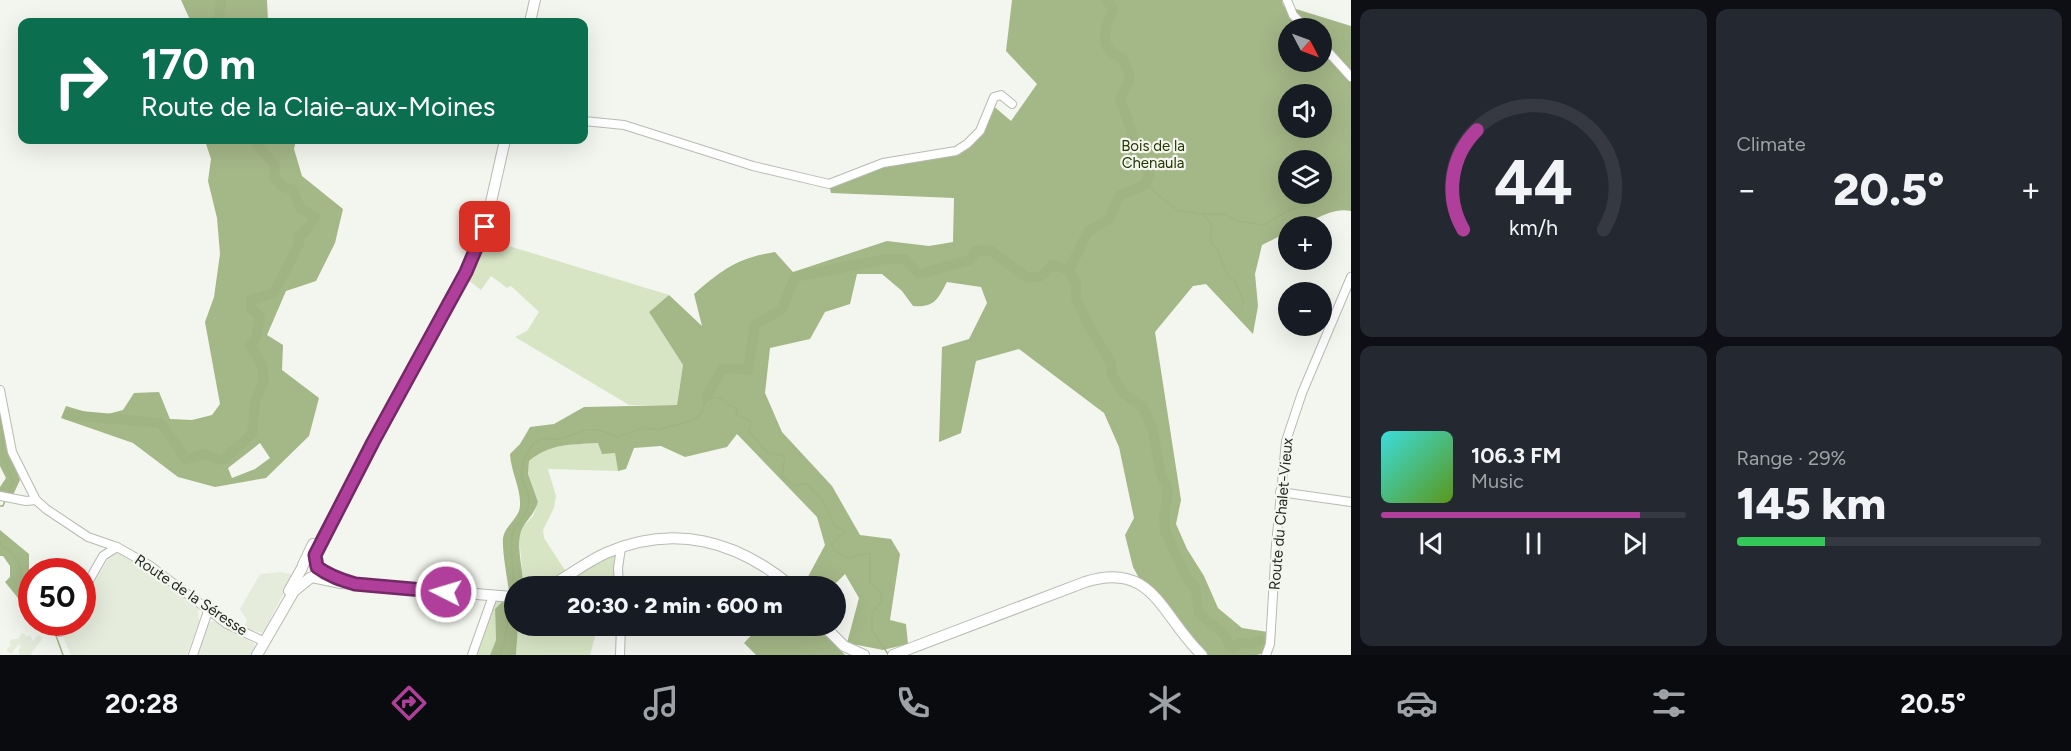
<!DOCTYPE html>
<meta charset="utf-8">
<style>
:root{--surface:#171b24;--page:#242831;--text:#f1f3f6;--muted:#9ea1a6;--line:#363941;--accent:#b03f9b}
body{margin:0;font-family:Figtree,sans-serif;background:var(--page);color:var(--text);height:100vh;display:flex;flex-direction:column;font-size:22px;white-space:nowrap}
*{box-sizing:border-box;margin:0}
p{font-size:20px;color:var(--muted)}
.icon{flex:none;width:33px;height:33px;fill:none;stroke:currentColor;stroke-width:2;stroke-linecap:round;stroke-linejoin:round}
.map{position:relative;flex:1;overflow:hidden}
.sheet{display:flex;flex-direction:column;gap:9px;padding:9px;background:#0d0f14;width:720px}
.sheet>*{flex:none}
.banner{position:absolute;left:18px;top:18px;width:570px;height:126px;border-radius:12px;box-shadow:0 6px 24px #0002;background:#0b6e4f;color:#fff;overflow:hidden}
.needle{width:39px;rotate:131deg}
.buttons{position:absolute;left:1278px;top:18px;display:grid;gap:12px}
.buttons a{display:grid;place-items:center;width:54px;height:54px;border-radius:50%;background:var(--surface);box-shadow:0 6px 24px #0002;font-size:30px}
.speed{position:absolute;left:18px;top:558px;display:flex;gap:12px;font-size:30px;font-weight:700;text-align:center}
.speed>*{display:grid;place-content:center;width:78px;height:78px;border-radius:50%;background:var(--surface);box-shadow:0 6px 24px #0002;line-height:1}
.speed .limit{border:9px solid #d22;background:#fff;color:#111}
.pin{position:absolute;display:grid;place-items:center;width:51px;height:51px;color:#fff;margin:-26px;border-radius:12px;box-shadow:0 3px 9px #0006}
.me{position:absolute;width:66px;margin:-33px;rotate:275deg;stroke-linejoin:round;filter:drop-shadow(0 0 4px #0008)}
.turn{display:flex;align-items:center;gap:21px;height:126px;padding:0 24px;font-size:27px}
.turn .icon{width:78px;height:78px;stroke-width:2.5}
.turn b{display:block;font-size:42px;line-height:51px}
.big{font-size:45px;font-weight:800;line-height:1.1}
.sheet .widget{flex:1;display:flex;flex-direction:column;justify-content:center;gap:9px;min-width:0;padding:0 21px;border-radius:12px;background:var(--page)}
.sheet .dial{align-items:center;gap:0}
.dial svg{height:156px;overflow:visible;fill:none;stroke:var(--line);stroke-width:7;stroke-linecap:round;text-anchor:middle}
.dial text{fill:var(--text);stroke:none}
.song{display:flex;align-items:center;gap:18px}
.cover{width:72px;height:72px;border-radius:9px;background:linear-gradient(135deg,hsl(180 70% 55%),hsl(90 70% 35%))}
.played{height:6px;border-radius:3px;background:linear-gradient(90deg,var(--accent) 85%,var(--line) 85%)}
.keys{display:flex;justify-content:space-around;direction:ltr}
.heat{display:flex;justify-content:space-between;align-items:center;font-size:33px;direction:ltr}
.charge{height:9px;border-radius:4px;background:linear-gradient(90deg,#34c759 29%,var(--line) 0)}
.sheet .tiles{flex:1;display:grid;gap:9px;grid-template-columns:repeat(2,1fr)}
.trip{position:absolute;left:504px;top:576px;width:342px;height:60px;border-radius:30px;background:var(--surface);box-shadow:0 6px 24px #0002;font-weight:800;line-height:60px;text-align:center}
.menu{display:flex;height:96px;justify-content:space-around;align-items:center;background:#090b0e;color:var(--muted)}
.menu .icon{width:42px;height:42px}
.menu .selected{color:var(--accent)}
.menu b{font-size:27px;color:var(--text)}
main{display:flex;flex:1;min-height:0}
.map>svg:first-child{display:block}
.built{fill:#e5ecdc}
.green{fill:#d8e5c5}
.forest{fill:#a4b787;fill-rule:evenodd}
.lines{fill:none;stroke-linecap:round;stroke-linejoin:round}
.stream{stroke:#a0b383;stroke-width:1.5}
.river{stroke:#a0b383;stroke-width:10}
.minor-casing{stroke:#b7bbb2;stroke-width:10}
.major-casing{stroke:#b7bbb2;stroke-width:12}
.minor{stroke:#fff;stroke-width:8}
.major{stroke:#fff;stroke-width:10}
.route-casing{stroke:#722965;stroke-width:15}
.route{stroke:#b03f9b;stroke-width:10}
.labels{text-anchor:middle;stroke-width:4.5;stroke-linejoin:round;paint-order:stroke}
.park-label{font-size:15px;fill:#273700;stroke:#f3f6ee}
.street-label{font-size:15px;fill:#262724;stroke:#f3f6ee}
</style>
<main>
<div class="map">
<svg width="1351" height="655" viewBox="0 0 1351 655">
<rect width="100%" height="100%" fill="#f3f6ee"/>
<g class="built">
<polygon points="117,551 172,586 198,609 199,621 187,655 71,655 62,635 70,623 82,622 83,602 109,557"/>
<polygon points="281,572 293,575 263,633 244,628 247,620 240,609 260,574"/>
<polygon points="212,621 217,622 253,643 255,647 251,655 196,655 205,627"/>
<polygon points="22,633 28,637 30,635 33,641 38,635 43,638 30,655 20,655 18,651 21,647 19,644 11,654 6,650 11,645 9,643 12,639 18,639"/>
</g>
<g class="green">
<polygon points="491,216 498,217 507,225 500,228 496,242 669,295 649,312 683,365 677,405 629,405 515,337 527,331 539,312 511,286 507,288 491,276 481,290 468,280"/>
<path d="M598,443L615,453L618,471L548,469L556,496L554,508L543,530L544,538L568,575L621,548L619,586H515L523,580L519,536L523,527L533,516L538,502L528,474L529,461C551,443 570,445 598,443Z"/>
<polygon points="514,587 514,597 495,609 496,640 490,655 476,655 493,596 507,597 509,591"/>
<polygon points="518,626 598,626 590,655 516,655"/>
</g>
<g class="forest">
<polygon points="181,0 267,0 268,22 191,22"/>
<path d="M1012,0H1282L1283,5L1351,26V211C1328,206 1312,226 1288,226V232L1262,245L1255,274L1258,306L1253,334L1206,284L1193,286L1155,332L1181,500L1176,524L1187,549L1204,576L1218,608L1242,628L1268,632L1264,653L1257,655H1205L1178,619L1139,578L1133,567L1125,535L1134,518L1119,447L1104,413L1019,349L976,361L961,433L939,442L942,347L969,339L987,303L981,287L947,282C938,299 934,308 913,306L902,291L882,274H857L850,304L825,312L810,339L770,348L765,393L782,432L832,486L860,535L891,539L900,554L890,620L906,624L908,644L883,650L847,643L859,598L845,574L833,586H803L825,545L817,517L737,434L727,447L685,457L661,446L634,448L626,469L618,471L615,453L602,454L598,443C570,445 551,443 529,461L528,474L538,502C534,514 529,517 523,527C515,540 522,565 523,580L509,591C507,577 502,551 503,538C505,525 520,518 520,505C521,489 511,472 510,454L520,444L530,427L554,424L584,407L677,405L683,365L649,312L669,295L702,326L694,294C722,270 737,258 775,252L793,272L887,241L929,246L953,242L954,198L831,193L829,184L883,163L944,155L980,131L991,104L1011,121L1037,84L1006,51ZM1288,28H1322V62H1288ZM1288,94H1322V128H1288ZM1288,160H1322V194H1288Z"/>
<path d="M206,140H296L294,149L302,176L343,209L335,243L316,281L286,291L267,335L283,345L282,370L319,398L309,436L266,478L215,487L178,477L133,443L61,418L66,406L100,416L123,410L134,393L159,392L170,419L192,420L212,415L220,404L205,322L214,297L220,254L217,218L208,181L211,159L206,144ZM260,443L270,458L255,469L232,478L228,468Z"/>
<polygon points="0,403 9,451 20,480 13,495 0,491 0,487 6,478 0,466"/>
<polygon points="0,530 29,554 29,570 32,574 31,614 5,582 10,577 10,566 3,556 0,556"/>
<polygon points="507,597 514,597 514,626 518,626 516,655 490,655 496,640 495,609"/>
<polygon points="760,626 818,626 845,655 756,655 744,643"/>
</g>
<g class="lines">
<g class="stream">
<polyline points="1150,188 1177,210 1202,214 1225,214 1237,221 1264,225 1289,210 1308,205 1317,197"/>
<polyline points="1202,214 1212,224 1210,241 1217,249 1228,276 1235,281 1243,300 1242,309"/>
<polyline points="0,417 3,430 2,453 13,481 8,494"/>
<polyline points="0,506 3,506 5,501"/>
<path d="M0,540L2,547C15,551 25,570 20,583L27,584L32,591"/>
<path d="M513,592C515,577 509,542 513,532C518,521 530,513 529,499C529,492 523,484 522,477C520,467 527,450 534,443C544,434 554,442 565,438C586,428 595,426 617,437L645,427L658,430L694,420L702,412L706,397L722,398L730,406L737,408L736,415L751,421L749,432L768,453L782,455L785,459L782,475L792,485L807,484L823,501L836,528H841L844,532L832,543L833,550L848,558L870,553V582L880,592L882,601L872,613V630L888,654"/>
<polyline points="51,622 63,655"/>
<polyline points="500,655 504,643 511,603"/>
</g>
<g class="river">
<polyline points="221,22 219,16 221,0"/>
<polyline points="1069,270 1076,284 1076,298 1088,324 1111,363 1112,375 1123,393 1143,408 1152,427 1161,474 1167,487 1168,494 1164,517 1165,531 1186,576 1195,588 1199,613 1226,636 1229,645 1233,648 1240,643 1252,644 1260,640"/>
<path d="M706,397L723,368L748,370L755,325L782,309L795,277L886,259H904L919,274L970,260L976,250L991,251L1028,278L1042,276L1052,265L1069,270L1088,232L1110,218L1119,196L1145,185L1150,173C1135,162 1135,149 1131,131C1129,121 1124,110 1120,100L1130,78L1123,59C1096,47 1105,31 1113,9L1107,0"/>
<polyline points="68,415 161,423 186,459 204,454 223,460 252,434 256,398 264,381 261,362 250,346 256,337 260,317 251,309 251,300 274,293 299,244 298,236 304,233 315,217 300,208 293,190 282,186 274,177 275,165 256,144 257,140"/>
</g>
<g class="minor-casing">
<g id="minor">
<polyline points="1287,0 1293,15 1306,28"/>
<polyline points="1322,45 1351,77"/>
<polyline points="584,121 624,125 753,166 829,184 883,163 956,151 967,144 980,131 994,97 1001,95 1012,104"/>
<polyline points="0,390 12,452 36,500 46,509 88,537 117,547 149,565 227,624 265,642"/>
<polyline points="1280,492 1351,502"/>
<polyline points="0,496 26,501 36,500"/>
<polyline points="619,586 618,568 621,548"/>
<polyline points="82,593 103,556 117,547"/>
<polyline points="60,632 65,622"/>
<polyline points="193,655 208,611"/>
<polyline points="472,655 493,596"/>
<polyline points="620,655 621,626"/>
<polyline points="1266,655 1270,644 1276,545 1286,441 1302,393 1351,277"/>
</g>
</g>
<g class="major-casing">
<g id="major">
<polyline points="530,22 535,0"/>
<polyline points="315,564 315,555 318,545 474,255 489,211 505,140"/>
<polyline points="303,565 313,544"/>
<polyline points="312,577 341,583 514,597"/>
<path d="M550,586C569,576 586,562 606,553C674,523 737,541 791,586"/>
<polyline points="289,591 302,568"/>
<polyline points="824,626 844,646 864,655"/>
<polyline points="257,655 294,591 310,578"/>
<path d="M893,655L1085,582C1153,560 1161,616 1202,655"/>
</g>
</g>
<use href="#minor" class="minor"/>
<use href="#major" class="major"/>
</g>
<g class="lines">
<g class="route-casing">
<path id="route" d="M446,592L355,584C341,580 329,576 317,567L315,555L373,442L466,272L485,227"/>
</g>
<use href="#route" class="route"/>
</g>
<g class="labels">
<g class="park-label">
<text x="1153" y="151">Bois de la<tspan x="1153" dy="17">Chenaula</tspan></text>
</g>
<g class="street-label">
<text transform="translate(1281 514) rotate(-85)" y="5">Route du Chalet-Vieux</text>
<text transform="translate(191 595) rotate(34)" y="5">Route de la Séresse</text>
</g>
</g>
</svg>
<div class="buttons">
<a><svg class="needle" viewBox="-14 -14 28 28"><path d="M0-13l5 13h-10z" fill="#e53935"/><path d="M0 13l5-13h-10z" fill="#9ea1a6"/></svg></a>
<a><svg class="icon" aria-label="sound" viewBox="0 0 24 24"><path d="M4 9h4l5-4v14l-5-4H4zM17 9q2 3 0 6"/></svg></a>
<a><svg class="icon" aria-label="layers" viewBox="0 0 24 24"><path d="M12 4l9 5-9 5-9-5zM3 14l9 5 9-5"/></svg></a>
<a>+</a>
<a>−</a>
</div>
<div class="speed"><div class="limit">50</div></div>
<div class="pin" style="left:485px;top:227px;background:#d93025"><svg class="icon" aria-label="arrive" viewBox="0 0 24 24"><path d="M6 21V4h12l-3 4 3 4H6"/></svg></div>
<svg class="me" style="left:446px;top:592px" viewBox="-20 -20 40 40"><circle r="17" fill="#b03f9b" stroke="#fff" stroke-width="3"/><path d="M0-11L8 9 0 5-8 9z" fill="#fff"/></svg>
<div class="trip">20:30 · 2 min · 600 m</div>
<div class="banner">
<div class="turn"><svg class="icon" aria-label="right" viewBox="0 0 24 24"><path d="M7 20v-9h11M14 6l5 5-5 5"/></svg><div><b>170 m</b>Route de la Claie-aux-Moines</div></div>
</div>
</div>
<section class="sheet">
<div class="tiles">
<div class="widget dial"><svg viewBox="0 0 100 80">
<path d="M14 69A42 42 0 1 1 86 69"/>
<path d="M14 69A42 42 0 0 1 21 18" stroke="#b03f9b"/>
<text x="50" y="56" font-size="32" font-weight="700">44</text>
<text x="50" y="72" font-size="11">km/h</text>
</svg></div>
<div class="widget"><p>Climate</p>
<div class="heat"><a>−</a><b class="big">20.5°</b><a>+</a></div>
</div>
<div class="widget">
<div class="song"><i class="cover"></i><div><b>106.3 FM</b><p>Music</p></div></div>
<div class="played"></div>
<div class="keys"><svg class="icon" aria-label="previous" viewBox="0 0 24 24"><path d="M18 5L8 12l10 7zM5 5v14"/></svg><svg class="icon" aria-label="pause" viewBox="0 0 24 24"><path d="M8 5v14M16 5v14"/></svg><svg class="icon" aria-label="next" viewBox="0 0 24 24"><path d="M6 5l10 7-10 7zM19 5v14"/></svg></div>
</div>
<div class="widget"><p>Range · 29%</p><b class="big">145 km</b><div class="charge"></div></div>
</div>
</section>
</main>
<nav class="menu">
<b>20:28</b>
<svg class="icon selected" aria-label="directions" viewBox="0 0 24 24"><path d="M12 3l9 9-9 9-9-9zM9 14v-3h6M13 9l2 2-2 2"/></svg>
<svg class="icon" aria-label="music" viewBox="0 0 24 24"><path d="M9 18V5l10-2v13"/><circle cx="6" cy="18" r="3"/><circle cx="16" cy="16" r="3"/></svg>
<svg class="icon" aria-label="phone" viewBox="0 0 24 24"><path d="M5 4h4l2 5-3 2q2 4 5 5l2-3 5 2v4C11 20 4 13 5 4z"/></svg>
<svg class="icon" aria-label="climate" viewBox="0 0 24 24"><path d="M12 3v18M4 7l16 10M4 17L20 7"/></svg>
<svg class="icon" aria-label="car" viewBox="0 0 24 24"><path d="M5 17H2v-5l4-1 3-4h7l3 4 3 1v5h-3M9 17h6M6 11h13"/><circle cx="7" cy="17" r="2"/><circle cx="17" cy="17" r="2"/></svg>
<svg class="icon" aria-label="filters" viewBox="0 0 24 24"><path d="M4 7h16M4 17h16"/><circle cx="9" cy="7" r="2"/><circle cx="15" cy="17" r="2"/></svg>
<b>20.5°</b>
</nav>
